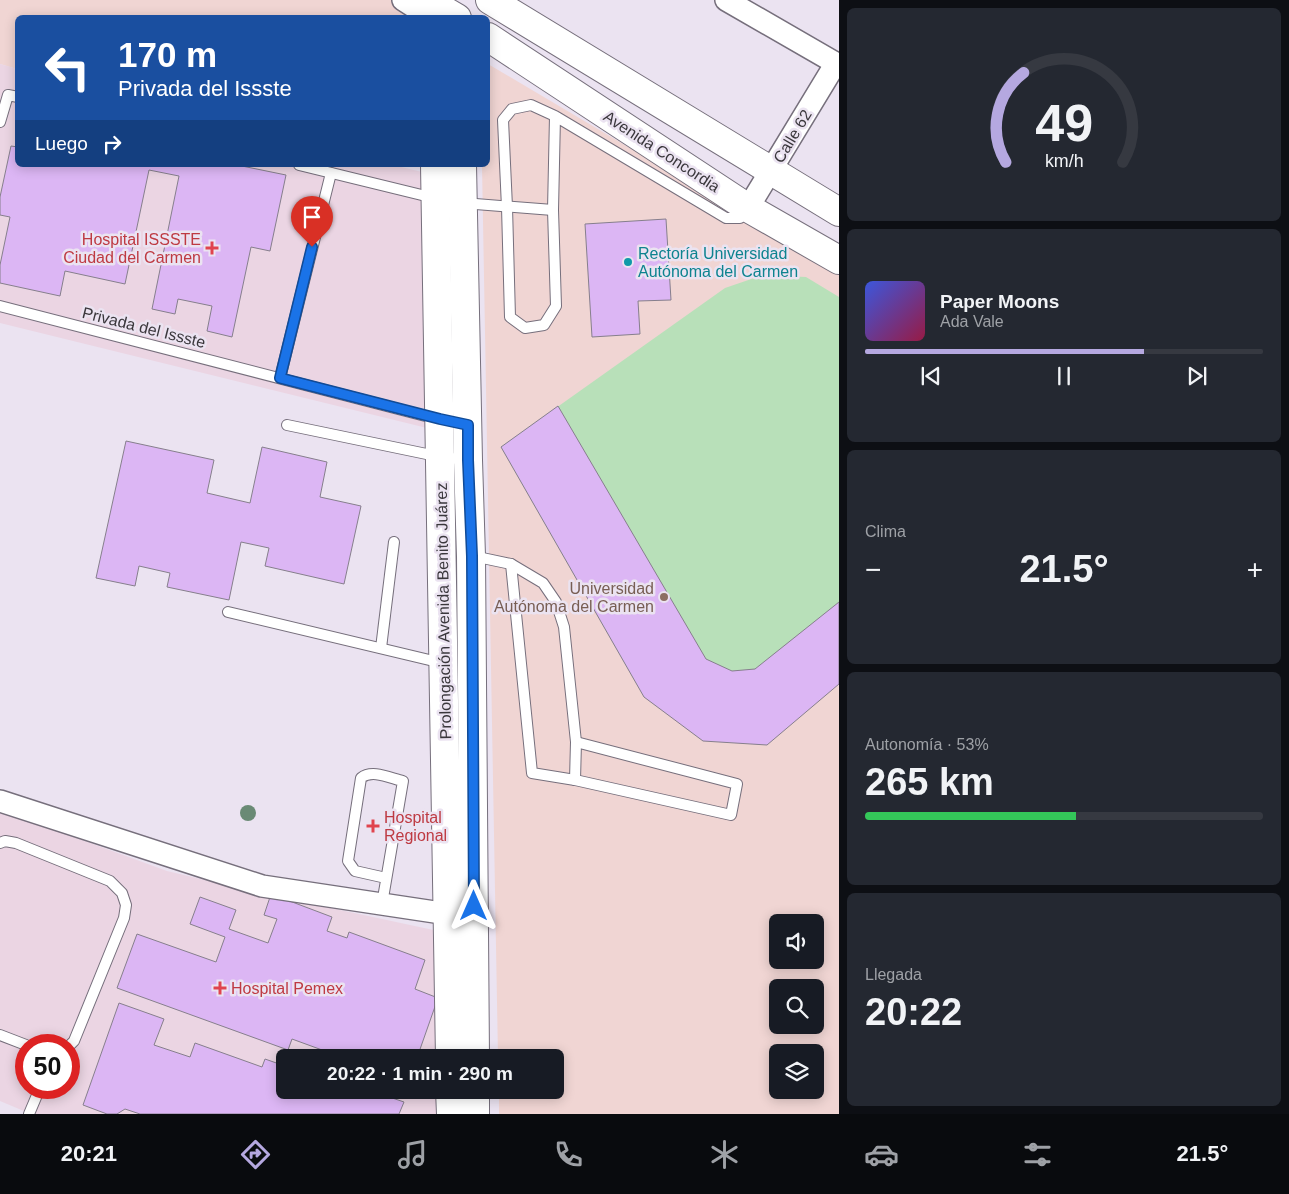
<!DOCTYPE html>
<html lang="es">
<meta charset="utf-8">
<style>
:root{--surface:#171b24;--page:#242831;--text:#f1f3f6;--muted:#9ea1a6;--line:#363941;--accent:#b5a8e0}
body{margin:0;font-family:Helvetica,sans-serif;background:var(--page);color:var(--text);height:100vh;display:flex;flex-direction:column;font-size:19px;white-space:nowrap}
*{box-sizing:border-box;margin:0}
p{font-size:16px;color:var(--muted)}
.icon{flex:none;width:28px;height:28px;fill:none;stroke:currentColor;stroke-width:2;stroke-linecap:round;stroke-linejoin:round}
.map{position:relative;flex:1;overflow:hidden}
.drawer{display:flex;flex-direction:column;gap:8px;padding:8px;background:#0d0f14;width:450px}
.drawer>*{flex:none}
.hud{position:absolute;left:15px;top:15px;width:475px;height:152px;border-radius:8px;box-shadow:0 2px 12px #0003;background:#1a4fa0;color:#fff;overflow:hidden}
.fabs{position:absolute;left:769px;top:914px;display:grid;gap:10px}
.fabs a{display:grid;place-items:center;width:55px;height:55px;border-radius:8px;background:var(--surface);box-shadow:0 2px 12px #0003;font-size:25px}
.speed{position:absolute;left:15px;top:1034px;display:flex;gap:10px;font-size:25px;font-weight:700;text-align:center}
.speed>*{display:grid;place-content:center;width:65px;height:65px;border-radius:50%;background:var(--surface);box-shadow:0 2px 12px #0003;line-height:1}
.speed .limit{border:8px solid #d22;background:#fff;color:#111}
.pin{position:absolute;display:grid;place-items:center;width:42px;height:42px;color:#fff;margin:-51px -21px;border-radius:50% 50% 50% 0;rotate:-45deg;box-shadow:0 0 5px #0007}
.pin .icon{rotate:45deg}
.me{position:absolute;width:55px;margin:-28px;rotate:0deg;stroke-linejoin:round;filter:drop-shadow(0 0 4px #0008)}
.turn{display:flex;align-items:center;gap:18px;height:105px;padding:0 20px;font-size:22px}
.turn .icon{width:65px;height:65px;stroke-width:2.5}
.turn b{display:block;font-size:35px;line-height:42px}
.then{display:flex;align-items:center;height:48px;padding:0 20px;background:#0003;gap:10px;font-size:19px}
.big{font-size:38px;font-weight:600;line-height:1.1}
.drawer .tile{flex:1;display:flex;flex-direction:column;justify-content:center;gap:8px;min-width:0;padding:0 18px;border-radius:8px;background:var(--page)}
.drawer .dial{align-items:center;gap:0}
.dial svg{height:130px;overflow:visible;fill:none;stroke:var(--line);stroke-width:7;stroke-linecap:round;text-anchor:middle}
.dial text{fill:var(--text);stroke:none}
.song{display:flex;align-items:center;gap:15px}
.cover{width:60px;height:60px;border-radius:8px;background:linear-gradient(135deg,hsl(230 70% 55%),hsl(340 70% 35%))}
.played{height:5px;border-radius:2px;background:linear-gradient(90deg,var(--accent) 70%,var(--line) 70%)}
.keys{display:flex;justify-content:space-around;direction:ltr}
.heat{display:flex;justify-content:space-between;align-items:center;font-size:28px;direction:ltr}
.charge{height:8px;border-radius:4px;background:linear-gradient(90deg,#34c759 53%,var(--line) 0)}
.trip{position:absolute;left:276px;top:1049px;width:288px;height:50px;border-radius:8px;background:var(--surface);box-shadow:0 2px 12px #0003;font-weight:600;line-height:50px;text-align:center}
.tab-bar{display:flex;height:80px;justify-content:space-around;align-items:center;background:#090b0e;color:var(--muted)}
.tab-bar .icon{width:35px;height:35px}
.tab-bar .active{color:var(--accent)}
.tab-bar b{font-size:22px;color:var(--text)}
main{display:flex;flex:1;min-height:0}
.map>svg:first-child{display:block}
.education{fill:#f0d5d3;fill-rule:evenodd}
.medical{fill:#ebd5e3;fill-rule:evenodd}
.green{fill:#b8e0b9}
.building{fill:#dcb6f4;stroke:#867f8c}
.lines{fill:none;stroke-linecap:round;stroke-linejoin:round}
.lane-casing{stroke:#766f7c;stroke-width:12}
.street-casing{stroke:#766f7c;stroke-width:24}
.secondary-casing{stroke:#766f7c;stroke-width:30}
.lane{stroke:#fff;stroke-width:10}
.street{stroke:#fff;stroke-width:21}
.secondary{stroke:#fff;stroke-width:28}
.tree{fill:#6a8a75}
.route-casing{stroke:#114b97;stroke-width:12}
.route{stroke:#1a73e8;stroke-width:9}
.health-dot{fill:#e0444e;stroke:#ebe3f1;stroke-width:2}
.culture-dot{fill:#0f9aa8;stroke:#ebe3f1;stroke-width:2}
.education-dot{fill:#8d6e63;stroke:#ebe3f1;stroke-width:2}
.labels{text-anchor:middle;stroke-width:5;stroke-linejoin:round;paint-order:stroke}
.street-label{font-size:16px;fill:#3a373c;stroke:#ebe3f1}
.health-label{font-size:16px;fill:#be3a42;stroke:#ebe3f1;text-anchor:start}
.culture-label{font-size:16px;fill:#0d838f;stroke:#ebe3f1;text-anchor:start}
.education-label{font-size:16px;fill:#785e54;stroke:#ebe3f1;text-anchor:end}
</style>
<main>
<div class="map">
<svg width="839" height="1114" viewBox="0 0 839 1114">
<rect width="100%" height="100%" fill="#ebe3f1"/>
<g class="education">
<polygon points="0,0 411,0 412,17 18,18 17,69 0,64"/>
<path d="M488,64L839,272V1114H499V1090H555V1058L498,1057L482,165H488ZM778,922H815V960H778ZM778,988H815V1025H778ZM778,1052H815V1090H778Z"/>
</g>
<g class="medical">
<polygon points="0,64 17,69 18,165 393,165 422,172 431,429 0,323"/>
<path d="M0,810L167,871L247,890L438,931L441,1057L285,1058V1090H442L443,1114H31L0,1101ZM26,1045H69V1088H26Z"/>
</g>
<polygon class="green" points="763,275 806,277 839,297 839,684 644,697 501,447 725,288"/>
<g class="building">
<polygon points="11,146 18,147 18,165 237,165 286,175 270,251 251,247 232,337 207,331 212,306 178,299 175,314 152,309 179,176 149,170 125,284 65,271 60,296 0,283 0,265 10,217 0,215 0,197"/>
<polygon points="666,219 671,300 638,301 640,334 592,337 585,224"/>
<polygon points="558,406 706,659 732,671 755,669 839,602 839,684 767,745 703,741 644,697 501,447"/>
<polygon points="126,441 214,460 207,493 250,503 262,447 327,462 320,497 361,506 344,584 265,566 269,548 241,542 229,600 167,587 170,573 139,566 135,586 96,578"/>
<polygon points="271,894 332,917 327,931 347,938 349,932 425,960 415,989 438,998 418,1055 424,1058 344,1058 292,1039 288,1050 117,988 137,934 216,962 225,937 190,924 200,897 236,910 229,929 268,943 277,919 264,915"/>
<polygon points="119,1003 164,1019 154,1045 190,1057 195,1043 262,1067 265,1059 285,1066 285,1090 369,1090 404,1102 399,1114 140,1114 125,1109 117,1114 107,1114 83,1105"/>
</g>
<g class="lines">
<g class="lane-casing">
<g id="lane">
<polyline points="555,116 553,210 556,306 544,325 525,328 510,317 507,207 503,120 512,109 531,105 555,116 726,218 740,218 747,210"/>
<polyline points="0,122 8,95 18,97"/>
<polyline points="299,165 434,198"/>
<polyline points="463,203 553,210"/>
<polyline points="0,306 437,419"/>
<polyline points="280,378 331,173"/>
<polyline points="287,425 441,457 468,460"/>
<polyline points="473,556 511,564 543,583 556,602 564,627 576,742 575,780"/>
<polyline points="511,564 532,773 575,780 731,815 737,784 576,742"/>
<polyline points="228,612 442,663"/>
<polyline points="381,648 394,542"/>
<polyline points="0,843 5,841 16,843 110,881 122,893 126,905 124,918 74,1041 69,1046"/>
<path d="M382,904L403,781C390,778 372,769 361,778L348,861L355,871L386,878"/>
<polyline points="0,1035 26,1045"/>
<polyline points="29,1114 40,1088"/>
</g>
</g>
<g class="street-casing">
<g id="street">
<polyline points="403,0 431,18"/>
<polyline points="726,0 839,65"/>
<polyline points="748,208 836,63"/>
<polyline points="0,801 262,886 448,914"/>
</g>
</g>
<g class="secondary-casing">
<g id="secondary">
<polyline points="490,0 839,212"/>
<polyline points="433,4 457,18"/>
<polyline points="488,37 748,208 839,260"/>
<polyline points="435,165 450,1058"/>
<polyline points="462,165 468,460 471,556 475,1058"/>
<polyline points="450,1090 451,1114"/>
<polyline points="475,1090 475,1114"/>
</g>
</g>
<use href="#lane" class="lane"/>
<use href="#street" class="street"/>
<use href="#secondary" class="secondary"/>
</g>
<circle class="tree" cx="248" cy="813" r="8"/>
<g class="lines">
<g class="route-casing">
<polyline id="route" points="312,247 280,378 440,419 468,425 468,460 472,556 474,906"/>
</g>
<use href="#route" class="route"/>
</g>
<g class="health-dot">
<path d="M209.5 240.5h5v5h5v5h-5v5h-5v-5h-5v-5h5z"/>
<path d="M370.5 818.5h5v5h5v5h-5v5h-5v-5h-5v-5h5z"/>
<path d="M217.5 980.5h5v5h5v5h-5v5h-5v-5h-5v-5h5z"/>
</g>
<circle class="culture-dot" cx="628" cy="262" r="5"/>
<circle class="education-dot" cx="664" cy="597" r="5"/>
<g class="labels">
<g class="street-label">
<text transform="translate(792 136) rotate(-59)" y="6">Calle 62</text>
<text transform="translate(662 151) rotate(33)" y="6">Avenida Concordia</text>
<text transform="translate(144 327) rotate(14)" y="6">Privada del Issste</text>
<text transform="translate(443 611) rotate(-91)" y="6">Prolongación Avenida Benito Juárez</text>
</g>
<g class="health-label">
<text x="201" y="245" text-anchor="end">Hospital ISSSTE<tspan x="201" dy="18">Ciudad del Carmen</tspan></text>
<text x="384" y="823">Hospital<tspan x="384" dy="18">Regional</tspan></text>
<text x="231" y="994">Hospital Pemex</text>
</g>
<g class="culture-label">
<text x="638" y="259">Rectoría Universidad<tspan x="638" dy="18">Autónoma del Carmen</tspan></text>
</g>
<g class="education-label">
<text x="654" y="594">Universidad<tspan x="654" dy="18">Autónoma del Carmen</tspan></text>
</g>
</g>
</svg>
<div class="fabs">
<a><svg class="icon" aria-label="sound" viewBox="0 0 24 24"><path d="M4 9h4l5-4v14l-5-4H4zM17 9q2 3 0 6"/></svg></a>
<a><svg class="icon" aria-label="search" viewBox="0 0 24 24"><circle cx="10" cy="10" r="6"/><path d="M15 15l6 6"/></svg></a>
<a><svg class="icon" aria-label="layers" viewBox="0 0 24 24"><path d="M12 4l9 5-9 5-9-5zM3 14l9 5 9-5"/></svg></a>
</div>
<div class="speed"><div class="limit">50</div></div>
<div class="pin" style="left:312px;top:247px;background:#d93025"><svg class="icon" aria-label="arrive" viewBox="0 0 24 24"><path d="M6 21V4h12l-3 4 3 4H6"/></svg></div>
<svg class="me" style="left:474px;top:906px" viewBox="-20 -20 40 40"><path d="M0-17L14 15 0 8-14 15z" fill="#1a73e8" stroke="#fff" stroke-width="4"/></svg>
<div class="trip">20:22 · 1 min · 290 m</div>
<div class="hud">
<div class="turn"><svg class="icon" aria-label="left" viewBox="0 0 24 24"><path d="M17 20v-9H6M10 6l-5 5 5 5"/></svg><div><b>170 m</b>Privada del Issste</div></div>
<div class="then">Luego<svg class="icon" aria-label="right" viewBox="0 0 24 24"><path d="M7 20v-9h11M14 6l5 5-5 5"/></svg></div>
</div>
</div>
<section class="drawer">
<div class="tile dial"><svg viewBox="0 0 100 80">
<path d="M14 69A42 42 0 1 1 86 69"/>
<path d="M14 69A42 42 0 0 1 25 14" stroke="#b5a8e0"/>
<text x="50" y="56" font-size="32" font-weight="700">49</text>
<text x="50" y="72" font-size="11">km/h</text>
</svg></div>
<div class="tile">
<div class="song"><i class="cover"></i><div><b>Paper Moons</b><p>Ada Vale</p></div></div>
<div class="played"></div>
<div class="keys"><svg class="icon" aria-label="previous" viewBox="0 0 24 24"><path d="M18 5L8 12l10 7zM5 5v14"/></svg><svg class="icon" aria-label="pause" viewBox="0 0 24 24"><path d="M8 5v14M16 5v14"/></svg><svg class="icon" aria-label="next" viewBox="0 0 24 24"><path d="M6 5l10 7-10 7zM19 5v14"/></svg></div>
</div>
<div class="tile"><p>Clima</p>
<div class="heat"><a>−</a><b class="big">21.5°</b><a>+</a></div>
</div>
<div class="tile"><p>Autonomía · 53%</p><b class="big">265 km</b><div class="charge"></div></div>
<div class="tile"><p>Llegada</p><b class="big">20:22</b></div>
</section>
</main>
<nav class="tab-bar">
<b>20:21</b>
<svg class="icon active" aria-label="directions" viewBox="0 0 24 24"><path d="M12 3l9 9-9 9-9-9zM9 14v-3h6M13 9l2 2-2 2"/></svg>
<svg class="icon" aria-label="music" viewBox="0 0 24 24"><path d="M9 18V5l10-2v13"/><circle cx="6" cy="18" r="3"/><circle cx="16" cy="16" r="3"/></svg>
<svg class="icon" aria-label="phone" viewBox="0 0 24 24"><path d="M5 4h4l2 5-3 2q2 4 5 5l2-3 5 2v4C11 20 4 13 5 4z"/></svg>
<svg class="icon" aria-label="climate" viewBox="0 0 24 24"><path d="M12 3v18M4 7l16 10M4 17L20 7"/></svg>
<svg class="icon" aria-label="car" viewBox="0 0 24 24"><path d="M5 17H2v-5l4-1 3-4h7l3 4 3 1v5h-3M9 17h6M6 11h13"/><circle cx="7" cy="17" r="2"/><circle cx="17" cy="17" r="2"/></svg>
<svg class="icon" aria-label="filters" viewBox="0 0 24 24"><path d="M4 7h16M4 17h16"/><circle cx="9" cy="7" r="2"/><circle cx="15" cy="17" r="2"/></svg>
<b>21.5°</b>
</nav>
